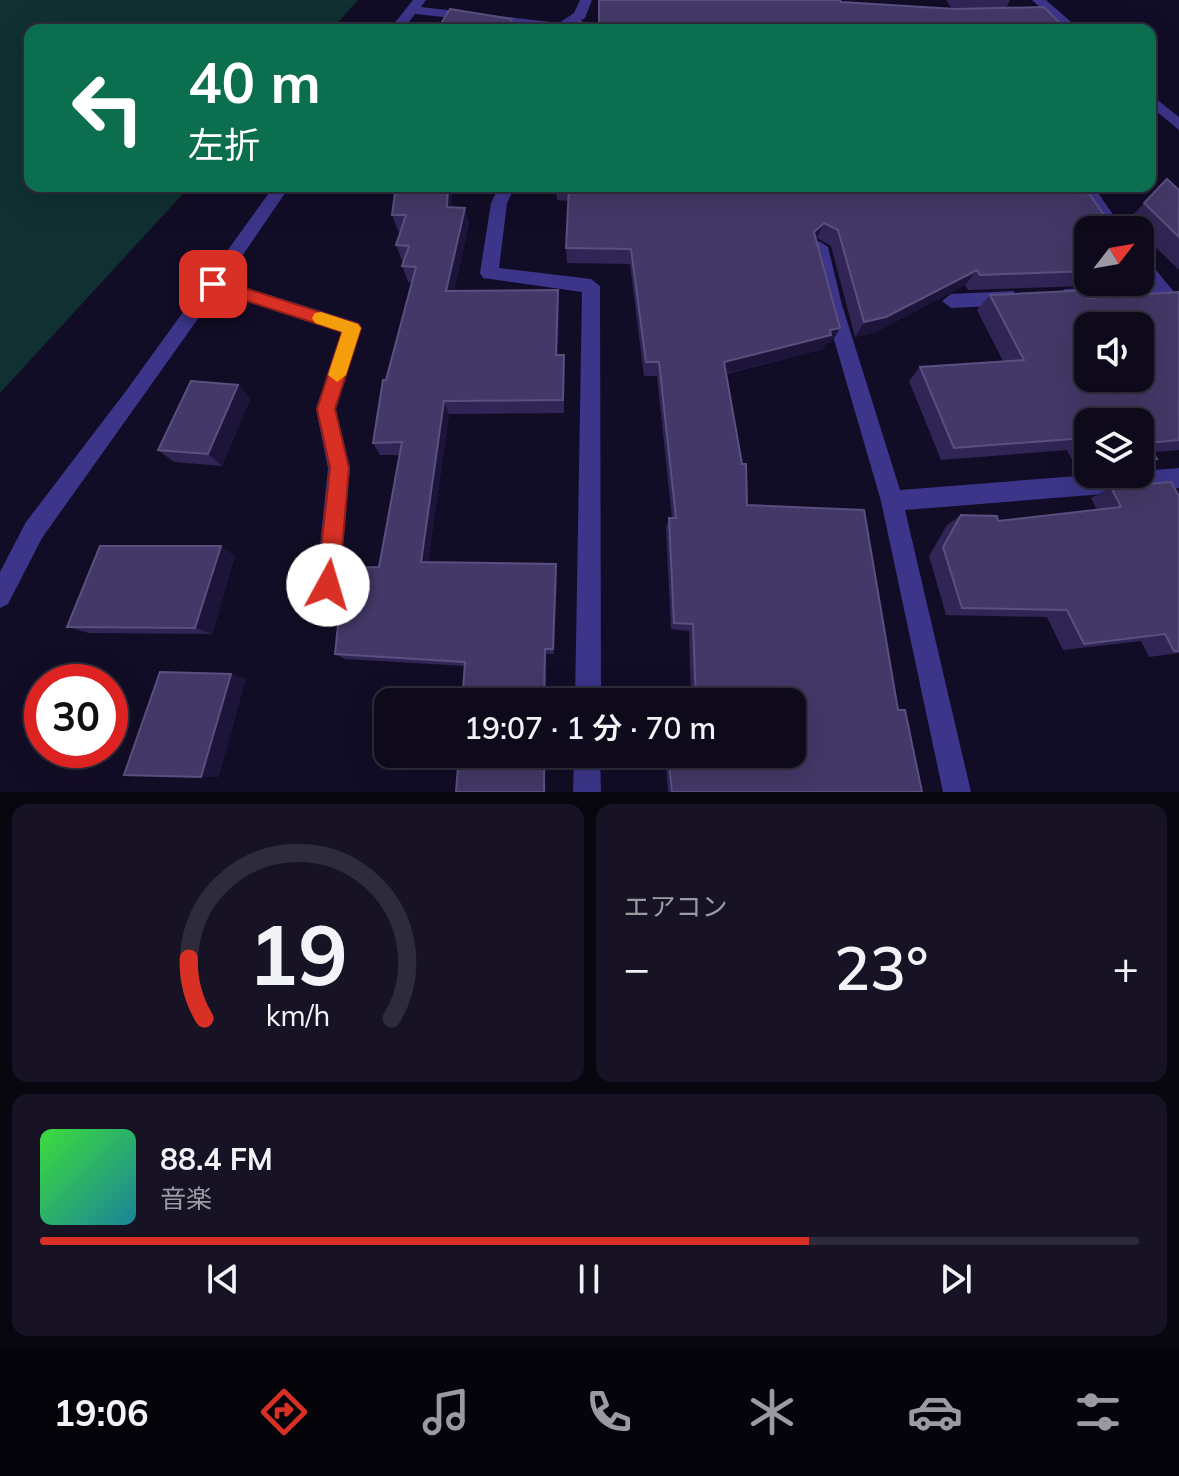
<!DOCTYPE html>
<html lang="ja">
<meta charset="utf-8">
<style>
:root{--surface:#0e0a1c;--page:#171325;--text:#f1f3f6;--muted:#9b9aa3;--line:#2e2b3b;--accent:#d93025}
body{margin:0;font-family:Mulish,"Noto Sans JP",sans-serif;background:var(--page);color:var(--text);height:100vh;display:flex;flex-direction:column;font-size:30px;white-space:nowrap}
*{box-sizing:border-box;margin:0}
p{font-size:26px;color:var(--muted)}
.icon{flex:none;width:44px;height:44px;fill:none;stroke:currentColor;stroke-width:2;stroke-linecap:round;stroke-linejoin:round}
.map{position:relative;height:792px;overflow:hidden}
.panel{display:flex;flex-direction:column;gap:12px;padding:12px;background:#08060f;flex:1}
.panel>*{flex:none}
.guide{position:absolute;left:24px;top:24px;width:1132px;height:168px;border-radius:16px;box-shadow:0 8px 32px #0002,0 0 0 2px var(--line);background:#0b6e4f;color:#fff;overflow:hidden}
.needle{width:52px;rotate:59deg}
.tools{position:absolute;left:1074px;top:216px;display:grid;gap:16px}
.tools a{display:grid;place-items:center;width:80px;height:80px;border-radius:16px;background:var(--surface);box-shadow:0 8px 32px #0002,0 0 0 2px var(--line);font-size:40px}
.speed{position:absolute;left:24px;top:664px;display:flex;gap:16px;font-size:40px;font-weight:700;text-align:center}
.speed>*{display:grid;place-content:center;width:104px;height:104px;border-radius:50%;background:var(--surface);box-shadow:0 8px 32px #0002,0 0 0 2px var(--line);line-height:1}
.speed .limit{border:12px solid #d22;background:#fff;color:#111}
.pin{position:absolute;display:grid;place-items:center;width:68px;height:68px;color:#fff;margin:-34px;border-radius:16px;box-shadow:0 4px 12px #0006}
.me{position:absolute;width:88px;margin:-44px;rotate:6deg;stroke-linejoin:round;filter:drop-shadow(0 0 6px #0008)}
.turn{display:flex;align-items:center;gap:28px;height:168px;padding:0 32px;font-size:36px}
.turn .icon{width:104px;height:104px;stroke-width:2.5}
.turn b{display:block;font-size:56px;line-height:68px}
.big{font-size:60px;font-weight:600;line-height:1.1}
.panel .tile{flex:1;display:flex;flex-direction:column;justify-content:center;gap:12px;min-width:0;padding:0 28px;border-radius:16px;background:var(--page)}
.panel .dial{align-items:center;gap:0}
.dial svg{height:208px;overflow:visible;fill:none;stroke:var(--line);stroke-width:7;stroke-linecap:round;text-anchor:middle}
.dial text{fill:var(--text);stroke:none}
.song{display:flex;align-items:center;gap:24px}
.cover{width:96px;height:96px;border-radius:12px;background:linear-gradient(135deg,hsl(120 70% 55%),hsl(190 70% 35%))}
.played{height:8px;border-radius:4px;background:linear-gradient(90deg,var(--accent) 70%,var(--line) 70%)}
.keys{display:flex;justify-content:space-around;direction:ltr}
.heat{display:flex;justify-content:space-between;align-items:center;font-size:44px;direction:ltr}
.panel .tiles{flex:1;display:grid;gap:12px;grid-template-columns:1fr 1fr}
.tile:last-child{grid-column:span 2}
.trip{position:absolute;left:374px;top:688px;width:432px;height:80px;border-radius:16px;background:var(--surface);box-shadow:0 8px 32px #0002,0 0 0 2px var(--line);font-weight:600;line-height:80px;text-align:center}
.tab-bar{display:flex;height:128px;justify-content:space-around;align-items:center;background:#06040b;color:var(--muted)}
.tab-bar .icon{width:56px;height:56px}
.tab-bar .current{color:var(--accent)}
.tab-bar b{font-size:36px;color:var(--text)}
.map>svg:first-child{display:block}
.green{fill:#103031}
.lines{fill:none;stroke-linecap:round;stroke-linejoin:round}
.minor{fill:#3c3589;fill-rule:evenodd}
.wall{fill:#312555}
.shaded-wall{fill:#1d143a}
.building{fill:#433867;stroke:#5a507f;stroke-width:2;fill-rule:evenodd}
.route{fill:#d93025;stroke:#8d1f18;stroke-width:2}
.slow{fill:#f59e0b}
</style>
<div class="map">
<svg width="1179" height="792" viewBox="0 0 1179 792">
<rect width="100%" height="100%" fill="#120d26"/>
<polygon class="green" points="0,0 358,0 331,30 30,30 30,186 190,186 0,393"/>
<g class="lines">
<g class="minor">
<polygon points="413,0 426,0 421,7 559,23 574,13 580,0 592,0 585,18 567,30 415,14 403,30 389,30"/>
<polygon points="1032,0 1046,0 1080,30 1065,30"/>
<polygon points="1150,94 1179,117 1179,130 1150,106"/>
<polygon points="274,186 290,186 225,281 359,323 361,328 336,409 350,468 337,614 334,623 325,626 316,623 313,614 328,468 316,409 341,332 217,292 42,538 8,604 0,608 0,572 26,522 126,391"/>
<polygon points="499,186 515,186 507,203 499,268 591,279 600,286 601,702 575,702 582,292 483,278 480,273 491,203"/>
<polygon points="1076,186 1093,186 1124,230 1107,230"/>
<polygon points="819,241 828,247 842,305 900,490 1103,474 1140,474 1140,471 1179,468 1179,488 905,510 971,792 943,792 881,501 824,305 810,247"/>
<polygon points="1140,256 1146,258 1179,298 1179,318 1172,316 1159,299 1065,303 1056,296 1065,289 1148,286 1140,275"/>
<polygon points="1013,291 1022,298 1013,305 951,308 942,301 951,294"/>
<polygon points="574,754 600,754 601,792 573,792"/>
</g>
</g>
<g class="wall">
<polygon points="946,0 1010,0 1006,8 599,25 841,2 952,9"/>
<polygon points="1167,179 1179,190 1179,270 1128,220"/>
<polygon points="452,186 451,208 465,208 469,224 454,291 558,290 559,305 558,355 564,369 564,413 449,414 428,562 556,564 557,572 554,654 547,654 465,666 345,659 335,654 379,567 400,455 380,455 373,443 386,380 412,282 408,282 402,266 404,261 402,261 396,245 401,231 398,231 392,215"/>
<polygon points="556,186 1084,186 1088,230 1088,282 1089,282 1086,286 968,290 965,285 876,332 855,337 831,246 817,238 816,240 832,342 826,343 823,349 726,374 747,505 898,710 922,792 668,792 665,754 792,754 792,702 691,702 689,631 671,629 666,528 669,518 672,518 657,376 644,376 630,264 567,263 566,248 568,201 557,200"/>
<polygon points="1179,292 1179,450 1153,452 1157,459 1140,469 1140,422 1088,422 1088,473 1079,473 1067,450 941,460 909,381 920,367 1003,361 977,310 990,295 1088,298"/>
<polygon points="238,385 250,399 222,466 174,462 158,450"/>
<polygon points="1111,487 1179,496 1179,653 1149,657 1141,641 1063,650 1047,617 946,615 929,556 947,525 961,515 998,521 1097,510 1091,498"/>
<polygon points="235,556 212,634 89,633 67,627"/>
</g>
<g class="shaded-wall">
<polygon points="512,19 513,30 507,30"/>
<polygon points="448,186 452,186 451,223 447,207"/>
<polygon points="465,208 469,224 451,306 446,291"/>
<polygon points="824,223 817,238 807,248 814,232"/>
<polygon points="977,270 965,285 876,332 855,337 864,322"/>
<polygon points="558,290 559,305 558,369 556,355"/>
<polygon points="840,328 832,342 826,343 823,349 719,375 724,362"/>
<polygon points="238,385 250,399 222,466 208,454"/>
<polygon points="444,401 449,414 427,570 421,562"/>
<polygon points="221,546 235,556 212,634 195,628"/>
<polygon points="556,564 557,572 554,654 553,649"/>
<polygon points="545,649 547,654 546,702 544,702"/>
<polygon points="231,674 246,679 219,777 201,777"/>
<rect x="544" y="754" width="2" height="38"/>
</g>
<g class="building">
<polygon points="599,0 840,0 841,2 956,9 1044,7 1067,30 577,30 579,22 599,25"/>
<polygon points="450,9 512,19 507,30 437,30"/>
<polygon points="1167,179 1179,190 1179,237 1144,203"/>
<polygon points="396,186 448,186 447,207 465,208 446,291 558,290 556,355 564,355 563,400 444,401 421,562 556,564 553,649 545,649 544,702 462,702 465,662 335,654 344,568 379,567 402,442 373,443 383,380 386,380 416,267 402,266 409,246 396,245 406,215 392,215"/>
<polygon points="569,186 1084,186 1114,230 1088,230 1088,271 980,275 977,270 886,317 864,322 838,230 824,223 814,232 840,328 830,330 831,335 724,362 742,464 746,464 747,505 864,510 898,710 905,710 922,792 672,792 668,754 792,754 792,702 696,702 693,624 674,623 669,518 676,518 659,362 646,362 631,249 566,248"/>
<path d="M1092,290L1088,298L1179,292V440L1147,443L1157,459L1140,460V422H1088V443L1085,438L954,448L920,367L1024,360L990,295ZM1088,326H1140V378H1088Z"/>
<polygon points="191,381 238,385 208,454 158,450"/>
<polygon points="1171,482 1179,496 1179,651 1174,651 1165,634 1084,644 1067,610 962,608 943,547 961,515 997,516 998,521 1121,507 1111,487"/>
<polygon points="100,546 221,546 195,628 67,627"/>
<polygon points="160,672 231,674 201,777 124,775"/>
<polygon points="459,754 544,754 544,792 456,792"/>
</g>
<polygon class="route" points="213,278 358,324 361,328 335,409 349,468 339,585 335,592 328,596 320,592 317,585 330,468 317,409 342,332 207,288 205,284"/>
<polygon class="slow" points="321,312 358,324 361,328 346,375 337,382 328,375 342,332 315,323 312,318 315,313"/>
</svg>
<div class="tools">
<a><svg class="needle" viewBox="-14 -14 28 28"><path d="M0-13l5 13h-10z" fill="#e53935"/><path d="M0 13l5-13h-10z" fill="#9b9aa3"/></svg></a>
<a><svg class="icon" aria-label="sound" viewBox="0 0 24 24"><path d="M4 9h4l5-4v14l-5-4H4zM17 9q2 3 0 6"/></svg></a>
<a><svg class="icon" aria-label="layers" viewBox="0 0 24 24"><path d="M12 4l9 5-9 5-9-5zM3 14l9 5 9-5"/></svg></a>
</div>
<div class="speed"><div class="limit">30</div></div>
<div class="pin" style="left:213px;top:284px;background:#d93025"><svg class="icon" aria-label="arrive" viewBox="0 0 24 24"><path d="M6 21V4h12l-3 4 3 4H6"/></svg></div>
<svg class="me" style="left:328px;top:585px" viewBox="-20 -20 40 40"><circle r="19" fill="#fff"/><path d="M0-13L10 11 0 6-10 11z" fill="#d93025"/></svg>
<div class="trip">19:07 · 1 分 · 70 m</div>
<div class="guide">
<div class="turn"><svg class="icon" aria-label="left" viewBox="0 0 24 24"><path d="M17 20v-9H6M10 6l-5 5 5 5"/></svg><div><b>40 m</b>左折</div></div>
</div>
</div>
<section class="panel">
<div class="tiles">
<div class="tile dial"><svg viewBox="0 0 100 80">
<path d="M14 69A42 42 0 1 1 86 69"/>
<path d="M14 69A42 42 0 0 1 8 46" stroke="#d93025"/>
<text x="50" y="56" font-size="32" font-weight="700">19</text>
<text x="50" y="72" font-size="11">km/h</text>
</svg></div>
<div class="tile"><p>エアコン</p>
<div class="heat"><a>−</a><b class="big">23°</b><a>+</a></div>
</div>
<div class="tile">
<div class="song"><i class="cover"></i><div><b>88.4 FM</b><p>音楽</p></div></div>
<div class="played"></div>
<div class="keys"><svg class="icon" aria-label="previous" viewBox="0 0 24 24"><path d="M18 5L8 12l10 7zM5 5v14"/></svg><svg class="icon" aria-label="pause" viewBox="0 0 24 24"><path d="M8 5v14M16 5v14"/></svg><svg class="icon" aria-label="next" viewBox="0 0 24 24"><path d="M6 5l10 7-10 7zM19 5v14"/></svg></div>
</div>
</div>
</section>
<nav class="tab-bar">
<b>19:06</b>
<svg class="icon current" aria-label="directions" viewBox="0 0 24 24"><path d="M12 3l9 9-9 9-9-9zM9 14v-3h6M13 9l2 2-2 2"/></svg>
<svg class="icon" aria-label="music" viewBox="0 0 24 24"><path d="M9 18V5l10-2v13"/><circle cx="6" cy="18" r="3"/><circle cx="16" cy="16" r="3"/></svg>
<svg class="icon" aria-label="phone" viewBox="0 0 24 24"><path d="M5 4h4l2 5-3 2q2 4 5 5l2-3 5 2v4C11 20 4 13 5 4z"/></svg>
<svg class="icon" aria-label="climate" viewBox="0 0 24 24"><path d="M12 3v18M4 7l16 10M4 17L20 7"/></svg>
<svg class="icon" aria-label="car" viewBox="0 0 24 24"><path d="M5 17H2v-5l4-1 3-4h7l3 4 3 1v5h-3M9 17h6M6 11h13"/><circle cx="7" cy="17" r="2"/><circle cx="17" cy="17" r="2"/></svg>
<svg class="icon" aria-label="filters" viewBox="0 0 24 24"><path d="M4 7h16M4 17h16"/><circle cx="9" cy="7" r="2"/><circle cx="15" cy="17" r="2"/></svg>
</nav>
